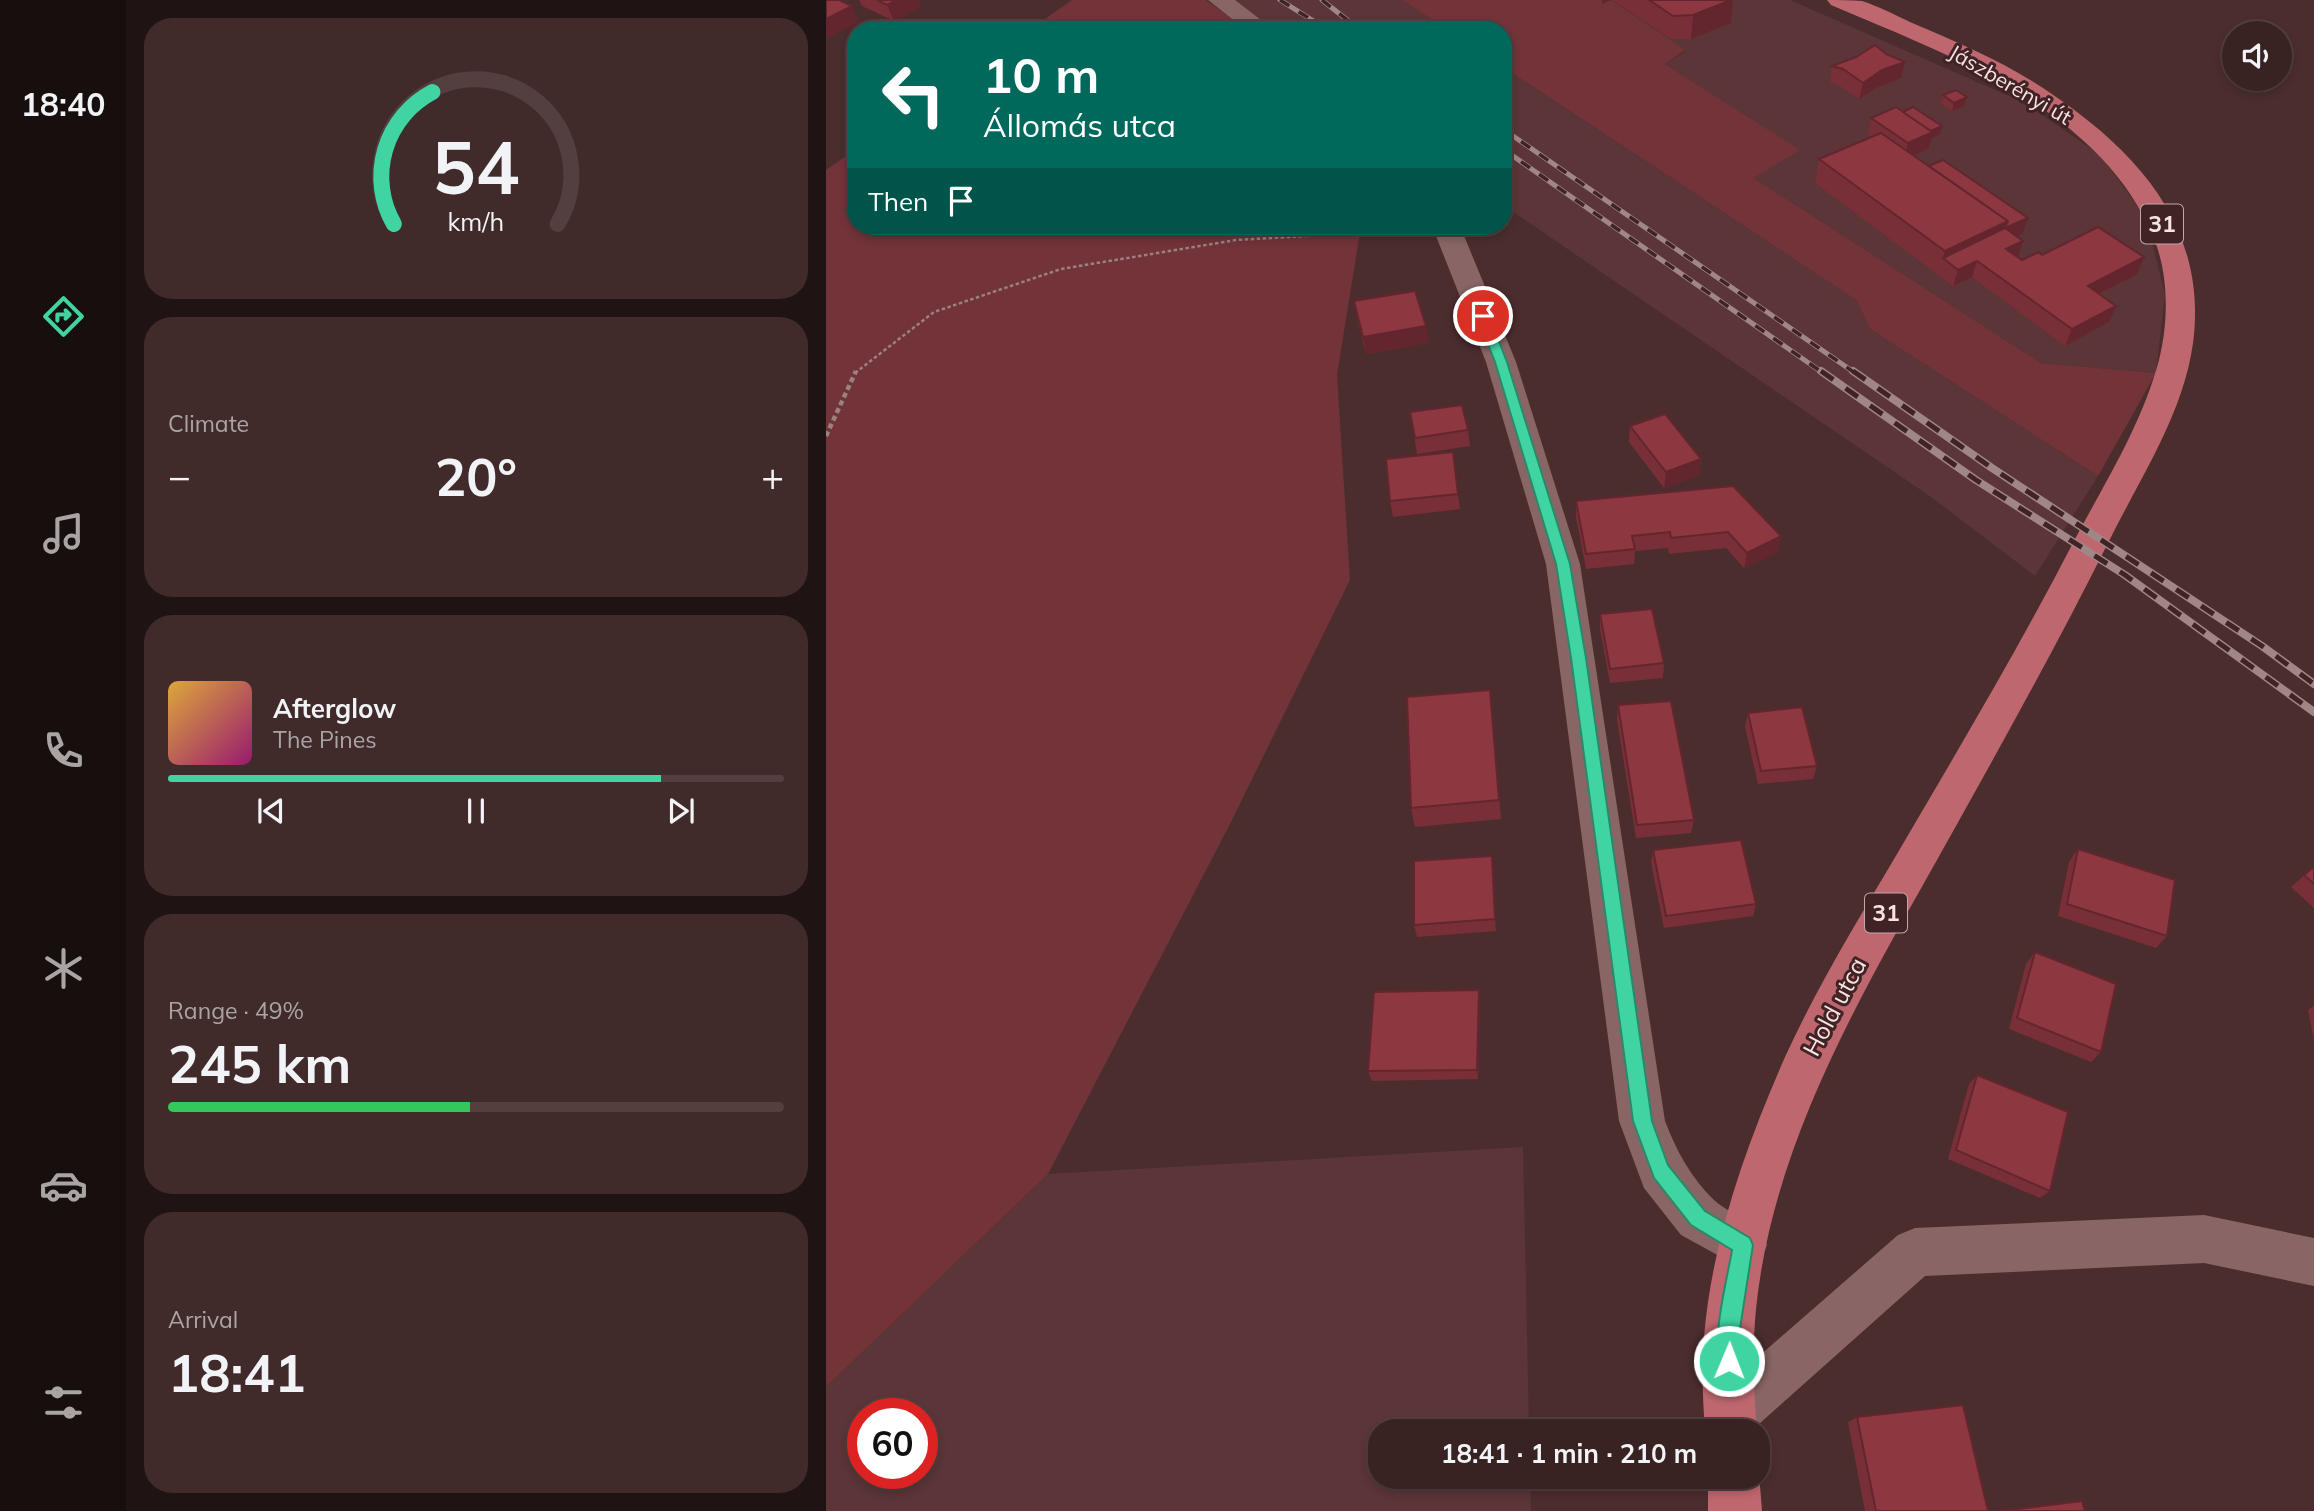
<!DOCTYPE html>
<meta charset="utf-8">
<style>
:root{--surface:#392222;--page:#402a2a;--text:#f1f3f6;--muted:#aba4a5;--line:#533f40;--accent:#3fd4a2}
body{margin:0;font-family:Mulish,sans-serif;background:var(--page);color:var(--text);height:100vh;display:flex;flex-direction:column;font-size:26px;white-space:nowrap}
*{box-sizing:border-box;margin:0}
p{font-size:23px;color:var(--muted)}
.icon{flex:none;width:38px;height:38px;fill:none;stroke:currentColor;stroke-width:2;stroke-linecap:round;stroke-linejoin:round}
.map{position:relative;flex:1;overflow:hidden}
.panel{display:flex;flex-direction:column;gap:18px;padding:18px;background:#1f1313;width:700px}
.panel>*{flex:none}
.guide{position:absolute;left:21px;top:21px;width:665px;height:214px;border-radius:28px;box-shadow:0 4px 10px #0003,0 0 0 2px var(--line);background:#00695c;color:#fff;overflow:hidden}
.buttons{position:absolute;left:1396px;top:21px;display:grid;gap:14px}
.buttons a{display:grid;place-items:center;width:70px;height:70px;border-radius:50%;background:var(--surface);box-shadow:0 4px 10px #0003,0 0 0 2px var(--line);font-size:35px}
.speed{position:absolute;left:21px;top:1398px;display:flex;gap:14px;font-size:35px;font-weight:700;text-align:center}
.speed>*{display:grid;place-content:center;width:91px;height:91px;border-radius:50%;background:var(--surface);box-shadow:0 4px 10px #0003,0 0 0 2px var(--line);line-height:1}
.speed .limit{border:10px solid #d22;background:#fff;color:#111}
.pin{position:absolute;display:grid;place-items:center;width:60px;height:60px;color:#fff;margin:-30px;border:4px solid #fff;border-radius:50%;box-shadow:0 2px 7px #0007}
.me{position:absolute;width:77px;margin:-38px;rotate:1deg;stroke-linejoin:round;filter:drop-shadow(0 0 5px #0008)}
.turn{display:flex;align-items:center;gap:24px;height:147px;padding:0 21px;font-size:32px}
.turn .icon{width:91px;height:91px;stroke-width:2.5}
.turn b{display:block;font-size:49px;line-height:60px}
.then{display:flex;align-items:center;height:66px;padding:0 21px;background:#0003;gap:14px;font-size:26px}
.big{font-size:52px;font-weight:700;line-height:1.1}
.panel .card{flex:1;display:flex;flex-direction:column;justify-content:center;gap:10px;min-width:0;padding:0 24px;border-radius:28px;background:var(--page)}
.panel .dial{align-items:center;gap:0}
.dial svg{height:182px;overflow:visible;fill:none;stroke:var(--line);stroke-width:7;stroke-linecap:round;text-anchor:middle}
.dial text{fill:var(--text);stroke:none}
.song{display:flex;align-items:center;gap:21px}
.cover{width:84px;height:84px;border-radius:10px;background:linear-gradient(135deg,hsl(40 70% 55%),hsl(320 70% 35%))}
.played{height:7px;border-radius:4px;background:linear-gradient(90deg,var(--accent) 80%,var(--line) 80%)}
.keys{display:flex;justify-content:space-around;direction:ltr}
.heat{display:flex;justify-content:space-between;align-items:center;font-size:38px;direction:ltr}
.charge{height:10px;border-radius:5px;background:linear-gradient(90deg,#34c759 49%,var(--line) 0)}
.trip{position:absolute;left:542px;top:1419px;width:402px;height:70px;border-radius:28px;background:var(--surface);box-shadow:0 4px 10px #0003,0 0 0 2px var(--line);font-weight:700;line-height:70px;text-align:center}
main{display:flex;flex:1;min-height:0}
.tab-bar{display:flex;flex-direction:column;width:126px;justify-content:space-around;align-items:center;background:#170e0e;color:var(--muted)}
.tab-bar .icon{width:49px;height:49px}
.tab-bar .on{color:var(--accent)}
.tab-bar b{font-size:32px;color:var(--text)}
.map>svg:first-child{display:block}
.built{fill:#5b3538;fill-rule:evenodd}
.green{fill:#723339}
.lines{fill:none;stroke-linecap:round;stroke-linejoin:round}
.path-far1{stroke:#9c8182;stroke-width:2.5;stroke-dasharray:3.5 2.5;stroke-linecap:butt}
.path{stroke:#9c8182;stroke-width:4.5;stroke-dasharray:5 3.5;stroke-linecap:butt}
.minor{fill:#896566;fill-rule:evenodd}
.primary{fill:#bf676f;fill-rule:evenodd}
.rail-far1-casing{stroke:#a08687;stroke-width:5}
.rail-casing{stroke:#a08687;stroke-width:8}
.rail-far1{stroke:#412325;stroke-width:3.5;stroke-dasharray:11;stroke-linecap:butt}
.rail{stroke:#412325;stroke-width:5;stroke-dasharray:15;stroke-linecap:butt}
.wall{fill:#792f38}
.shaded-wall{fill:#63262e}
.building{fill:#8d3741;stroke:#63262e;stroke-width:2}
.route{fill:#3fd4a2;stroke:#298a69;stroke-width:2}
.labels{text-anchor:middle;stroke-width:6;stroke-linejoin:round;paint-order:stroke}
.far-street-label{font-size:21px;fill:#f8e3e3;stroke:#412325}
.shield{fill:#412325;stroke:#c1a9aa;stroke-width:2}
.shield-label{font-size:23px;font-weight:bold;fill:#f8e3e3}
.street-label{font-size:24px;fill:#f8e3e3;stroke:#412325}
</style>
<main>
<nav class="tab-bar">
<b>18:40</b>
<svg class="icon on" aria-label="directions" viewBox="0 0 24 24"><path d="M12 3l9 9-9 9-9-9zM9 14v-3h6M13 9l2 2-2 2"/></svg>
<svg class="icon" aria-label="music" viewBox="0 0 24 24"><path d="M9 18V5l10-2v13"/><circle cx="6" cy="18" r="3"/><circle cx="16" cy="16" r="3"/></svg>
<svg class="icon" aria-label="phone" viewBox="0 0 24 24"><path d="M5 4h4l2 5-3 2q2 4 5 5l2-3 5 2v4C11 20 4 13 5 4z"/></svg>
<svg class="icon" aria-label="climate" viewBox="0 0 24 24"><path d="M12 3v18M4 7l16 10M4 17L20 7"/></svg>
<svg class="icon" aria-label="car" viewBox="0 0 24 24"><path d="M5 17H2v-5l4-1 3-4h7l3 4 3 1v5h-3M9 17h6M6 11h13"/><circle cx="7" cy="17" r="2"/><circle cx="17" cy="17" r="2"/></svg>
<svg class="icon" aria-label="filters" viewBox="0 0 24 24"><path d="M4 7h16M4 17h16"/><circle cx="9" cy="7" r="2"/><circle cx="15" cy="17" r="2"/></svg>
</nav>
<section class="panel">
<div class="card dial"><svg viewBox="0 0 100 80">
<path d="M14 69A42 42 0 1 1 86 69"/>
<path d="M14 69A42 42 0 0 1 31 11" stroke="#3fd4a2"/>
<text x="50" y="56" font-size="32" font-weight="700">54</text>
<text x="50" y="72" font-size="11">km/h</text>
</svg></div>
<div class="card"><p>Climate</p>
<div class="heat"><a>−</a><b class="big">20°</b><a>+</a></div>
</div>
<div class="card">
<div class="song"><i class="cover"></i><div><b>Afterglow</b><p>The Pines</p></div></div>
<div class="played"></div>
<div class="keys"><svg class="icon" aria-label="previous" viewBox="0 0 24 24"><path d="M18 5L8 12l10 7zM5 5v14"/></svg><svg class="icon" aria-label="pause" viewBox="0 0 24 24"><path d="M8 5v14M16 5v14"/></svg><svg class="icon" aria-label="next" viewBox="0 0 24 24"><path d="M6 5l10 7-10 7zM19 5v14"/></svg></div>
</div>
<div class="card"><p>Range · 49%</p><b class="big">245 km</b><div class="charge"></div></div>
<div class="card"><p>Arrival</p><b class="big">18:41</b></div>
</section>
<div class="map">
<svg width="1488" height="1511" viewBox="0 0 1488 1511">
<rect width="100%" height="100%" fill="#4c2d2e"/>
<g class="built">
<polygon points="405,0 576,0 621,30 449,30"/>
<polygon points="785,0 964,0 1199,103 1274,155 1320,217 1339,295 1330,373 1215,363 928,178 973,150 839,64 859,51"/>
<polygon points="677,67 1030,300 1044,329 1272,476 1209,576 1105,497 677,205"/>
<path d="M697,1147L703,1431L555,1432V1477H704L705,1511H0V1387L222,1174ZM37,1414H96V1474H37Z"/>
</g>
<g class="green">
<polygon points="246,0 380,0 421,30 203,30"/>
<polygon points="576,0 785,0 859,50 839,64 974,150 928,178 1215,363 1330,373 1272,476 1044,329 1030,300 677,67 677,30 621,30"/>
<polygon points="30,149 30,226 535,226 511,375 524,580 404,824 222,1174 0,1387 0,170"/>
</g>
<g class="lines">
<polyline class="path-far1" points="29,373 108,312 235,269 410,240 551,232 582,226"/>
<polyline class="path" points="0,436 30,371"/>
<g class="minor">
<polygon points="382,0 409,0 448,30 420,30"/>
<path d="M606,226H634L690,362L754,564L839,1121C850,1150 865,1178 888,1200C910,1220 928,1213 941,1245L934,1262L917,1269L855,1235L818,1188L793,1121L720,564L660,362Z"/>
<polygon points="1378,1215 1488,1238 1488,1286 1378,1263 1099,1276 924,1432 885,1432 878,1415 886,1397 1072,1235 1089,1228"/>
</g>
<g class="primary">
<path d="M1001,0C1012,0 1025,0 1036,1C1052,6 1069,15 1084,22C1129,41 1176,61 1217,88C1299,142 1371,212 1369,317C1368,399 1317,472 1282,543C1230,647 1173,749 1116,851C1036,994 947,1142 930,1309C926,1350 928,1391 931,1432H879C877,1400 875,1368 878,1337C886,1240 920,1146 959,1057C991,987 1032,920 1071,854C1132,750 1194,646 1249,539C1280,481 1316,424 1333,360C1343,320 1343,272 1326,234C1272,108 1122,55 1005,5Z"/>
<polygon points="933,1473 936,1511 882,1511 882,1477 933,1477"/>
</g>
<g class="rail-far1-casing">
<g id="rail-far1">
<polyline points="454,0 502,30"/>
<polyline points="496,0 534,30"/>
<polyline points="677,129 1029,373"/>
<polyline points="677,149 997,373"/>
</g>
</g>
<g class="rail-casing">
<g id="rail">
<polyline points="995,371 1150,480 1299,575 1488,712"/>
<polyline points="1027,371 1166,468 1436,646 1488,684"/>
</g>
</g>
<use href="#rail-far1" class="rail-far1"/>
<use href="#rail" class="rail"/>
</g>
<g class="wall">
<polygon points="33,0 92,0 95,7 68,21 36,6"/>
<polygon points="786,0 907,0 905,23 865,39 845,39"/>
<polygon points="1006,66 1075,78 1052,87 1033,99 1014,86 1004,82"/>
<polygon points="1117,95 1138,106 1126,111 1115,104"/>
<polygon points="1077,112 1116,126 1114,134 1106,138 1103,148 1088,155 1196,234 1191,237 1192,257 1196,260 1216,255 1311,274 1273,294 1283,322 1239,346 1146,277 1127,286 989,183 993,159 1045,137 1042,134 1045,118"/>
<polygon points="528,301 600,326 602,343 540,354 531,318"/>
<polygon points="584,412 642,430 644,446 591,454"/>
<polygon points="804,426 875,459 873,475 838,488 803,442"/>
<polygon points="632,494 634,509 567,517 564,501"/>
<polygon points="750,501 955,536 952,552 918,568 900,548 843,554 842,548 809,551 808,564 760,569 750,517"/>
<polygon points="774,614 838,663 837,678 784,683 774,629"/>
<polygon points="664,690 675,819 589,827 585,808"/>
<polygon points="792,705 868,820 865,833 810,838 791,720"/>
<polygon points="922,713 991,766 987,779 932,784 919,727"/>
<polygon points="1252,849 1341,936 1330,948 1232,916 1243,862"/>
<polygon points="827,850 930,904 927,916 838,928 825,863"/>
<polygon points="666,856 670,931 591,937 588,925"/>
<polygon points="1488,867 1488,908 1465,887"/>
<polygon points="1209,952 1275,1052 1265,1062 1183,1029 1200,964"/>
<polygon points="653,990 654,1001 652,1079 546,1081 542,1071"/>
<polygon points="1488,1006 1488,1040 1482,1010"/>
<polygon points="1151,1075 1224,1191 1214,1198 1122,1159 1143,1084"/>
<polygon points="1031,1417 1162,1511 1039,1511 1022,1422"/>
</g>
<g class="shaded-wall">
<polygon points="70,0 92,0 95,7 68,21 61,5"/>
<polygon points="776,0 786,0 776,4"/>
<polygon points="905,0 907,0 905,23 865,39 867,15"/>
<polygon points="26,6 33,22 0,39 0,19"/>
<polygon points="1079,62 1075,78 1052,87 1033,99 1037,83 1056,70"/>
<polygon points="1141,97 1138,106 1126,111 1128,103"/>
<polygon points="1116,126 1114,134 1106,138 1103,148 1078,160 1082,143 1097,134"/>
<polygon points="1202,218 1196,234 1174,245 1179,228"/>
<polygon points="1182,221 1174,245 1117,258 1119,251"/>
<polygon points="1197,241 1192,257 1180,249"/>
<polygon points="1318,257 1311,274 1255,303 1262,286"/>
<polygon points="1151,261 1146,277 1127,286 1132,270"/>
<polygon points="1290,306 1283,322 1239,346 1246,329"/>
<polygon points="600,326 602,343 540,354 537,337"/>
<polygon points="875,459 873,475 838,488 840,472"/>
<polygon points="955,536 952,552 918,568 921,553"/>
<polygon points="666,856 668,869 670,931 669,919"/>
<polygon points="653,990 654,1001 652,1079 651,1070"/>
</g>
<g class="building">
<polygon points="0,0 13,0 26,6 0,19"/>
<polygon points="51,0 70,0 61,5"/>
<polygon points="823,0 905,0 867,15 847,16"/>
<polygon points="47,25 58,30 37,30"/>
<polygon points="1049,45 1060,54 1079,62 1056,70 1037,83 1017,69 1006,66 1030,57"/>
<polygon points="1130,90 1141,97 1128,103 1117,95"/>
<polygon points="1070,107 1107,132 1082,143 1045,118"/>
<polygon points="1087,107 1116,126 1105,131 1077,112"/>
<polygon points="1055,133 1182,221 1119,251 993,159"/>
<polygon points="1117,160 1202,218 1179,228 1197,241 1180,249 1196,260 1213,252 1216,255 1272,227 1318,257 1262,286 1290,306 1246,329 1151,261 1132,270 1117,258 1179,228 1182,221 1103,166"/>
<polygon points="589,291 600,326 537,337 528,301"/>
<polygon points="636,405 642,430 589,438 584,412"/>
<polygon points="839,414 875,459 840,472 804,426"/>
<polygon points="627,452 632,494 564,501 560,459"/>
<polygon points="907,486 955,536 921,553 902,532 845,538 844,532 806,536 809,549 760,554 750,501"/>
<polygon points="826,609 838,663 784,669 774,614"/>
<polygon points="664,690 673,800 585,808 581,697"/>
<polygon points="845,701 868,820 811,825 792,705"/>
<polygon points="976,707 991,766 935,771 922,713"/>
<polygon points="915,840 930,904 840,916 827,850"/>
<polygon points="1252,849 1349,880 1341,936 1241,904"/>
<polygon points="666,856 669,919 588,925 588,861"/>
<polygon points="1488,867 1488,884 1478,875"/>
<polygon points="1209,952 1290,984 1275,1052 1191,1018"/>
<polygon points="653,990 651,1070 542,1071 548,992"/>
<polygon points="1151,1075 1242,1112 1224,1191 1130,1150"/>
<polygon points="1137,1405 1162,1511 1050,1511 1031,1417"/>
<polygon points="1256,1501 1259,1511 1175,1511"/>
</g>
<path class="route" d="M657,312L663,316L681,362L744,564L760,658L826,1121L842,1165L879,1211L924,1238L927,1245L913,1335L914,1361L911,1369L903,1372L896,1369C884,1340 901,1281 906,1250L865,1225L828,1178L807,1121L745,658L730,564L669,362L651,316Z"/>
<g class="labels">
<g class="far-street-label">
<text transform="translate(1184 85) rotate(30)" y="7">Jászberényi út</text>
</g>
<g class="shield">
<rect x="1315" y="204.5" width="42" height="39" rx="5"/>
<rect x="1039" y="893.5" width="42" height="39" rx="5"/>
</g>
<g class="shield-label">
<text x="1336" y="232">31</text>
<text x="1060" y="921">31</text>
</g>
<g class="street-label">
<text transform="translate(1009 1007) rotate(-62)" y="8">Hold utca</text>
</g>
</g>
</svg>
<div class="buttons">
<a><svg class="icon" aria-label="sound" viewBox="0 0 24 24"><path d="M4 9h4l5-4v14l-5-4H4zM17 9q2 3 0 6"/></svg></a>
</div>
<div class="speed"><div class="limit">60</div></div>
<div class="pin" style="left:657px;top:316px;background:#d93025"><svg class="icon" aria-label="arrive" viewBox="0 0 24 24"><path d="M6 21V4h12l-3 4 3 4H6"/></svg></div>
<svg class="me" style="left:903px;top:1361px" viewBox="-20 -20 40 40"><circle r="17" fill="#3fd4a2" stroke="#fff" stroke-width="3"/><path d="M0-11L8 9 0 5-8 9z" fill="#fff"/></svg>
<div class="trip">18:41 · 1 min · 210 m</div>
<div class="guide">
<div class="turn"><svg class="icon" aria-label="left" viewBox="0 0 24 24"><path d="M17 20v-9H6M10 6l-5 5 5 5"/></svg><div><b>10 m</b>Állomás utca</div></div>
<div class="then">Then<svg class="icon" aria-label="arrive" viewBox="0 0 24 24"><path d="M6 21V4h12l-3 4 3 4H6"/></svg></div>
</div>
</div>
</main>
